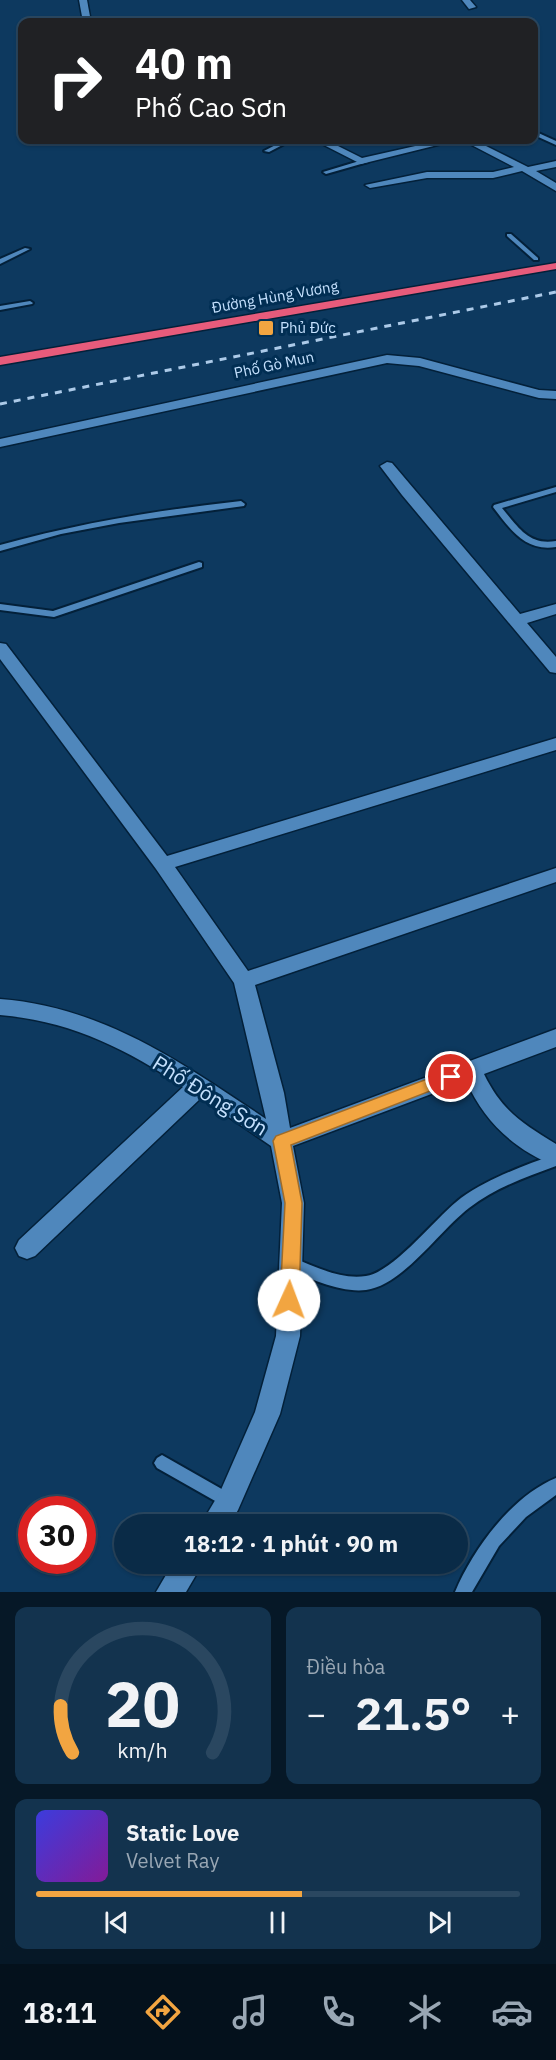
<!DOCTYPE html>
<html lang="vi">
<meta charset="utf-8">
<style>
:root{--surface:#0a2b47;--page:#13334e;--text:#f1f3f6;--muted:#99a7b4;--line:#2a4760;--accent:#f2a541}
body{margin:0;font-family:"IBM Plex Sans",sans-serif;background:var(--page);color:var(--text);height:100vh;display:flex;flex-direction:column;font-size:22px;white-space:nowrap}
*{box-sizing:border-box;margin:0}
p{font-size:20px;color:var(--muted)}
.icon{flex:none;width:33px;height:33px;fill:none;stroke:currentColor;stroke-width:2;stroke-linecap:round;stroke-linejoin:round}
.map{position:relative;height:1592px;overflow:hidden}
.drawer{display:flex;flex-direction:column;gap:15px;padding:15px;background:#061827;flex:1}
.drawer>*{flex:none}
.hud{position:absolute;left:18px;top:18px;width:520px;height:126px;border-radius:12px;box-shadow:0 2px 4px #0004,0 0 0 2px var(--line);background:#202124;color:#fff;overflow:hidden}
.speed{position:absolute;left:18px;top:1496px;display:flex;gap:12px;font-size:30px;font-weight:700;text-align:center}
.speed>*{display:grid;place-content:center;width:78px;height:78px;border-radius:50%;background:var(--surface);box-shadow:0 2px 4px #0004,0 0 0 2px var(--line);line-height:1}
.speed .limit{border:9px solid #d22;background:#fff;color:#111}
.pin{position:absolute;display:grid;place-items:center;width:51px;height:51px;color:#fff;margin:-26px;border:3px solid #fff;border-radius:50%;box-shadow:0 2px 6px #0007}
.me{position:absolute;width:66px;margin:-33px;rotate:2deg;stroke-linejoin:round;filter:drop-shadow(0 0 4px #0008)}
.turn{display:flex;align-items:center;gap:21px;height:126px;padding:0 18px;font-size:27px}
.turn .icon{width:78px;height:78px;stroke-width:2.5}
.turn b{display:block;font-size:42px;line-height:51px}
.big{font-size:45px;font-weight:800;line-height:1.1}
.drawer .card{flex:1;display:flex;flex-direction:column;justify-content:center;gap:9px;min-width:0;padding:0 21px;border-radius:12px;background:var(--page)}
.drawer .dial{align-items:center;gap:0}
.dial svg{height:156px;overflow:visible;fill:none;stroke:var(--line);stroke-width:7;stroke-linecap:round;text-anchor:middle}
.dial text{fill:var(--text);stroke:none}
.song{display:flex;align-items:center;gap:18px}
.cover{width:72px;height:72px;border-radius:9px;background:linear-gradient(135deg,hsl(240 70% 55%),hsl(290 70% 35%))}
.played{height:6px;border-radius:3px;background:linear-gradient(90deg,var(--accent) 55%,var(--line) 55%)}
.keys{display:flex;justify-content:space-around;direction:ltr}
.heat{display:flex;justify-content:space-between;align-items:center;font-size:33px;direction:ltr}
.drawer .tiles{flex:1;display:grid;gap:15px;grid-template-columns:1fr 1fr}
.card:last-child{grid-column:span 2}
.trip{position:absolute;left:114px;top:1514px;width:354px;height:60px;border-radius:30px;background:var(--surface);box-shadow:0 2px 4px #0004,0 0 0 2px var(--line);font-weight:800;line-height:60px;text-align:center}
.menu{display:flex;height:96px;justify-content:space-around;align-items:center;background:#04111c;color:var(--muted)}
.menu .icon{width:42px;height:42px}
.menu .on{color:var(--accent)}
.menu b{font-size:27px;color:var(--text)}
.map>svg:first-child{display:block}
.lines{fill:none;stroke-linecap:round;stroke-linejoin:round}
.lane-casing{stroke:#032039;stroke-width:4}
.street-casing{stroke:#032039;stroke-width:3}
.highway-casing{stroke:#032039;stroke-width:3}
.lane{fill:#4f87bc;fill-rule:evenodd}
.street{fill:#4f87bc;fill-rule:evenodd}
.highway{fill:#e75b7b;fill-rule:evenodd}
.rail{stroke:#accae8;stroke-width:3;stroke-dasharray:7 7;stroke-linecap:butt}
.route{fill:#f2a541;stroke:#9d6b2a;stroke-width:1.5}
.poi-dot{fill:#f2a541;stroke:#012e53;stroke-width:2}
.labels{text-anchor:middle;stroke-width:6;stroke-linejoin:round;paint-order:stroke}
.far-street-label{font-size:15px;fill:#c4e0fd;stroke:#012e53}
.far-poi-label{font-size:15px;fill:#c4e0fd;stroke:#012e53;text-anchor:start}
.near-street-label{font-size:21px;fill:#c4e0fd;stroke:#012e53}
</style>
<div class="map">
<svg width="556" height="1592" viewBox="0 0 556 1592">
<rect width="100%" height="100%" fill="#0d395f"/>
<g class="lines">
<g class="lane-casing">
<g id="lane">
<polygon points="534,131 556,141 556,145 534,135"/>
<polygon points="285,140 292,140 269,152 264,151"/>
<polygon points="366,159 369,161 368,162 326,174 323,172"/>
<polygon points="507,234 511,234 538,258 538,260 534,260 507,236"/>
<polygon points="25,248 30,249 0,264 0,259"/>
<polygon points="30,301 33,303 32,304 0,310 0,306"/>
<path d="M556,487V492L502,508C518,527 529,546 556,541V547C525,552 510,529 493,507L494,505Z"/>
<path d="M241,501L245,504L244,506L119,523L61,534L0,551V545C79,523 159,510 241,501Z"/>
<polygon points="199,562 202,563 202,567 54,617 0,610 0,604 53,611"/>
<path d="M556,1154V1166C526,1177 495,1188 469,1208C439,1231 403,1285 366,1290C339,1293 310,1278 286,1269L284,1264L286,1259L291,1257C314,1266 340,1280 366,1276C394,1272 436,1217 461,1198C489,1178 523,1166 556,1154Z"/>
<polygon points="162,1455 234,1496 237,1501 234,1506 229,1509 224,1506 157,1468 154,1463 157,1458"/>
<path d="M556,1478V1495L526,1517L499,1546L472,1592H455C473,1549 512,1496 556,1478Z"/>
</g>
</g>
<g class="street-casing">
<g id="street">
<polygon points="79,0 87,0 91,22 83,22"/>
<polygon points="462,0 470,0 476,7 469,9"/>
<polygon points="314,140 326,140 362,158 442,140 458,140 361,164"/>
<polygon points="462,140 474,140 528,167 556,161 556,167 536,171 556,183 556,191 522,171 493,178 427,178 370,188 365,185 427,172 493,172 514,167"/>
<polygon points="387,355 420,358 539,390 556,391 556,399 539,398 419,366 387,363 0,447 0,439"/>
<polygon points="387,462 392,463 520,614 556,604 556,614 527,623 556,657 556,673 550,672 402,495 380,466"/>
<path d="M0,643L6,644L167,856L556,738V750L175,867L248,971L556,868V882L255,985L284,1093L290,1128L556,1029V1047L484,1074C502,1111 522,1123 556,1144V1166C514,1150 484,1121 466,1081L293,1146L304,1203L300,1336L280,1414L238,1510L230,1524H201L220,1492L255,1412L276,1336L282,1203L271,1146L201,1098L35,1256L27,1259L19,1256L15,1248L19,1240L183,1087C125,1048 70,1021 0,1015V999C104,1007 182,1063 266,1119L234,983L156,869L0,659Z"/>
<polygon points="173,1563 203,1563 186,1592 156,1592"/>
</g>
</g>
<g class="highway-casing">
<polygon id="highway" points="556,263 556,269 0,365 0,357"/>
</g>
<use href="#lane" class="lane"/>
<use href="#street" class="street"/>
<use href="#highway" class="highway"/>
<polyline class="rail" points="0,404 556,292"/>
</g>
<polygon class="route" points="451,1070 456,1072 459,1077 456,1081 291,1145 302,1203 299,1300 296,1307 289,1309 283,1307 280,1300 285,1203 273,1141 276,1136"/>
<rect class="poi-dot" x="258" y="320" width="16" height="16" rx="3"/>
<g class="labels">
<g class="far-street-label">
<text transform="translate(275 297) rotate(-10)" y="5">Đường Hùng Vương</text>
<text transform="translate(274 365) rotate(-12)" y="5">Phố Gò Mun</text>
</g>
<g class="far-poi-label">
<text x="280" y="333">Phủ Đức</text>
</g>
<g class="near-street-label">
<text transform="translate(210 1096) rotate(32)" y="7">Phố Đông Sơn</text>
</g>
</g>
</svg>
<div class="speed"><div class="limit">30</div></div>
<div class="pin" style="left:451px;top:1077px;background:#d93025"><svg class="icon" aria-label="arrive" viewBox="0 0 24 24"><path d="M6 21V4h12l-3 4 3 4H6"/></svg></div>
<svg class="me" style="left:289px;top:1300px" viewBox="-20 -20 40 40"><circle r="19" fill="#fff"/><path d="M0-13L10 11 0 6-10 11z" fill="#f2a541"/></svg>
<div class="trip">18:12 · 1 phút · 90 m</div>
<div class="hud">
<div class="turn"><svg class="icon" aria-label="right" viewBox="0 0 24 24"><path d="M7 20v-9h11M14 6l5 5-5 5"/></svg><div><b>40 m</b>Phố Cao Sơn</div></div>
</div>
</div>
<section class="drawer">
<div class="tiles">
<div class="card dial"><svg viewBox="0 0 100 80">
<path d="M14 69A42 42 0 1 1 86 69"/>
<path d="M14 69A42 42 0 0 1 8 45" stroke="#f2a541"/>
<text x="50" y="56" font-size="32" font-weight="700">20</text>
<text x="50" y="72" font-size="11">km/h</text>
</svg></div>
<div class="card"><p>Điều hòa</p>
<div class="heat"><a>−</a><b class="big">21.5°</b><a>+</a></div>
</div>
<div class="card">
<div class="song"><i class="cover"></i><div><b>Static Love</b><p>Velvet Ray</p></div></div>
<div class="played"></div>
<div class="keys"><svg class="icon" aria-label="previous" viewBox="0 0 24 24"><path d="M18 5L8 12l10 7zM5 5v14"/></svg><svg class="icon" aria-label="pause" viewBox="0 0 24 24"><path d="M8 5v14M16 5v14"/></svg><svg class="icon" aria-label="next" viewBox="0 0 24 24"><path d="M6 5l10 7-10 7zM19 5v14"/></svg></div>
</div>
</div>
</section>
<nav class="menu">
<b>18:11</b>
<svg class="icon on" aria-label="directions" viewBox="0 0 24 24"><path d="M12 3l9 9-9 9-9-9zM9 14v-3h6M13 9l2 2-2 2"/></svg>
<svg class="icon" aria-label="music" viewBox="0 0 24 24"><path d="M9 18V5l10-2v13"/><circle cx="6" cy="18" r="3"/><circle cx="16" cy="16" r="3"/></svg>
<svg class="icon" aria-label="phone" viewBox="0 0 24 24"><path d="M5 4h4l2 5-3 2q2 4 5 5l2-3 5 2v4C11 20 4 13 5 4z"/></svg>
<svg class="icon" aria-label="climate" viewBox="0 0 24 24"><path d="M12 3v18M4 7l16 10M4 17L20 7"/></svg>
<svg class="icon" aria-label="car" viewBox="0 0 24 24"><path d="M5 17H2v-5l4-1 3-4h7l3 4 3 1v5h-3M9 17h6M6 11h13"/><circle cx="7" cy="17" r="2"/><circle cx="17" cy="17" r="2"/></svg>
</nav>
